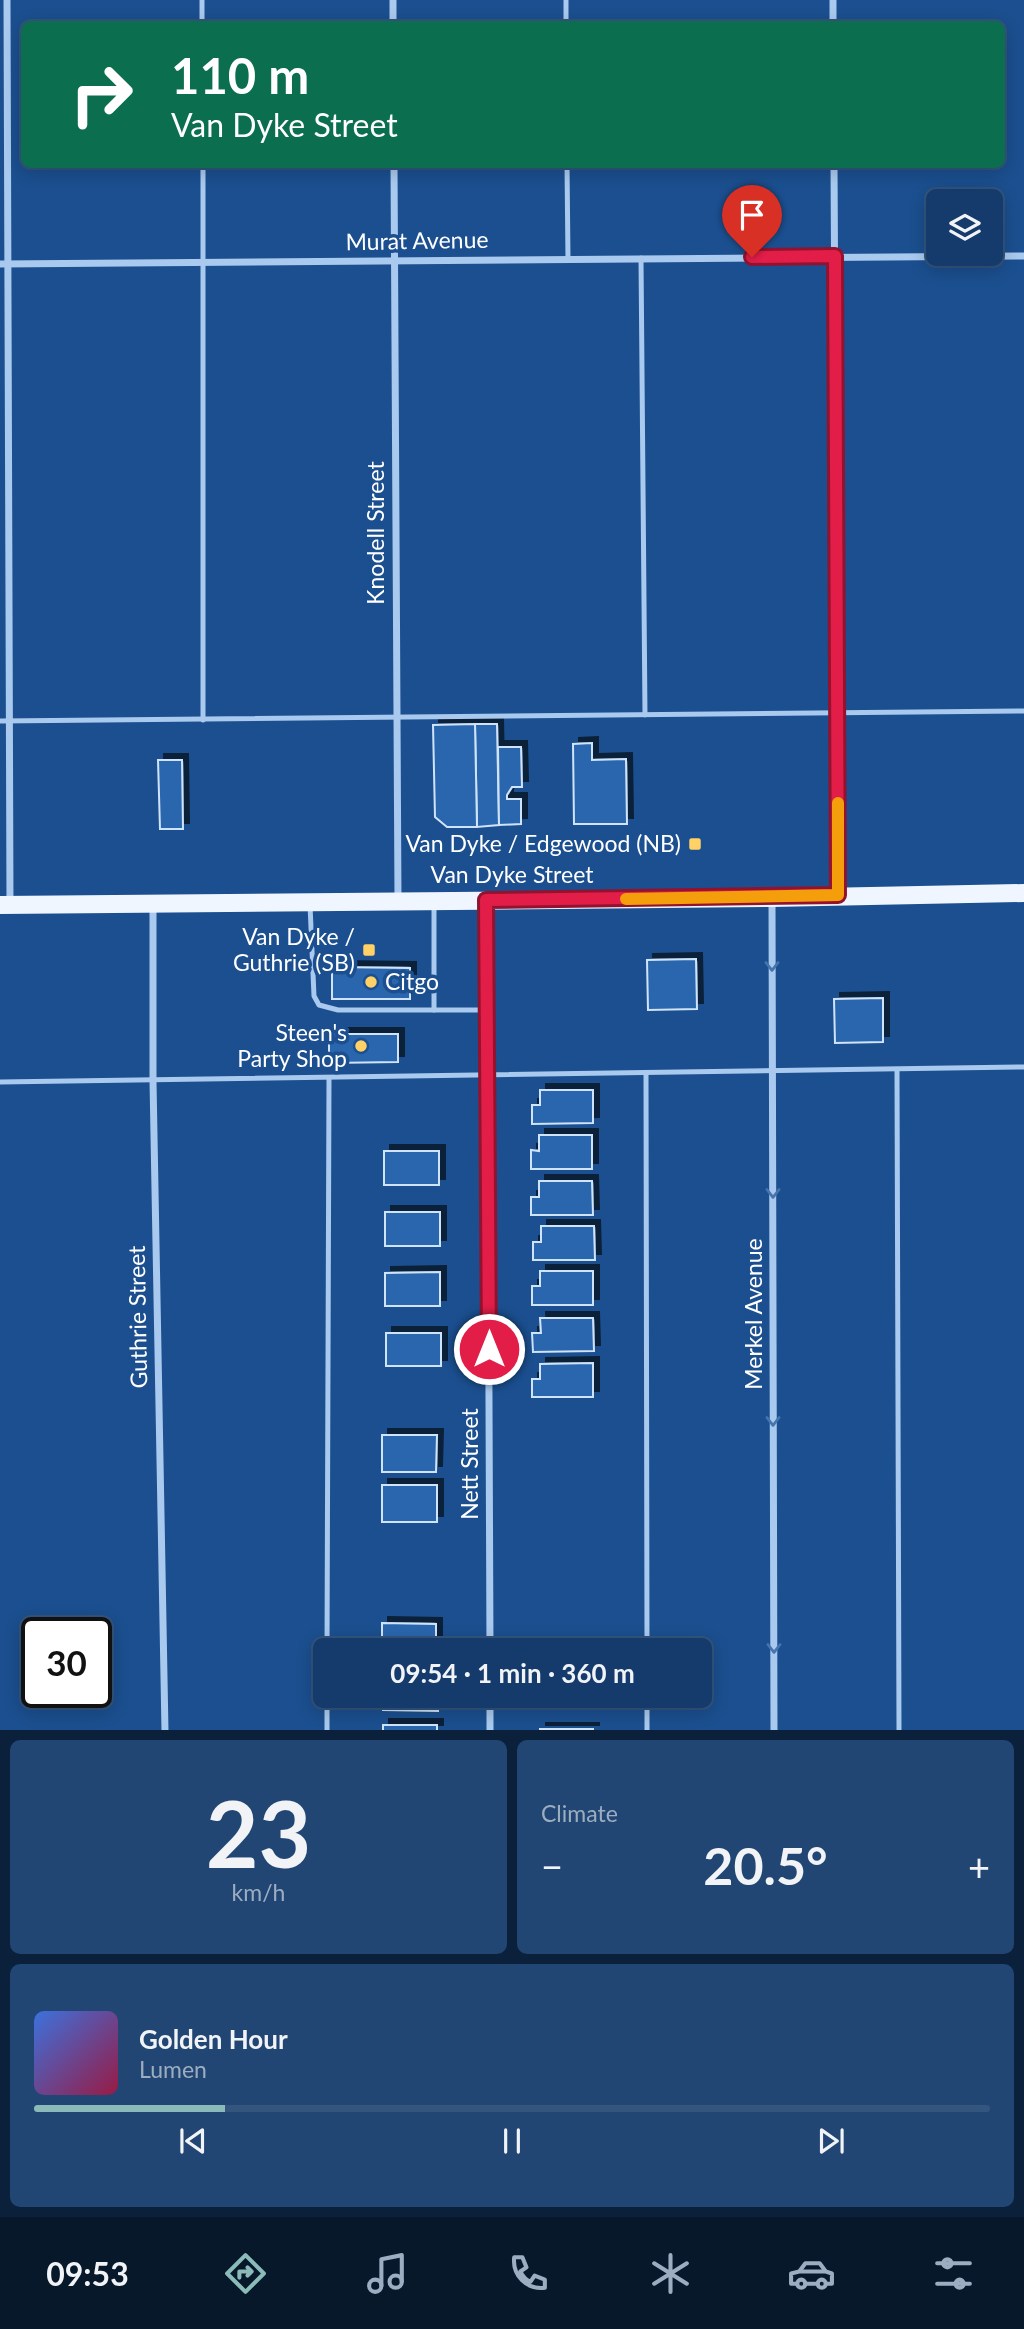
<!DOCTYPE html>
<meta charset="utf-8">
<style>
:root{--surface:#143b6b;--page:#214673;--text:#f1f3f6;--muted:#9dadc1;--line:#33557e;--accent:#8bbbb9}
body{margin:0;font-family:Lato,sans-serif;background:var(--page);color:var(--text);height:100vh;display:flex;flex-direction:column;font-size:26px;white-space:nowrap}
*{box-sizing:border-box;margin:0}
p{font-size:23px;color:var(--muted)}
.icon{flex:none;width:38px;height:38px;fill:none;stroke:currentColor;stroke-width:2;stroke-linecap:round;stroke-linejoin:round}
.map{position:relative;height:1730px;overflow:hidden}
.panel{display:flex;flex-direction:column;gap:10px;padding:10px;background:#0b203b;flex:1}
.panel>*{flex:none}
.banner{position:absolute;left:21px;top:21px;width:984px;height:147px;border-radius:10px;box-shadow:0 4px 18px #0003,0 0 0 2px var(--line);background:#0b6e4f;color:#fff;overflow:hidden}
.tools{position:absolute;left:926px;top:189px;display:grid;gap:14px}
.tools a{display:grid;place-items:center;width:77px;height:77px;border-radius:10px;background:var(--surface);box-shadow:0 4px 18px #0003,0 0 0 2px var(--line);font-size:35px}
.speed{position:absolute;left:21px;top:1617px;display:flex;gap:14px;font-size:35px;font-weight:700;text-align:center}
.speed>*{display:grid;place-content:center;width:91px;height:91px;border-radius:50%;background:var(--surface);box-shadow:0 4px 18px #0003,0 0 0 2px var(--line);line-height:1}
.speed .limit{border:4px solid #111;border-radius:10px;background:#fff;color:#111}
.pin{position:absolute;display:grid;place-items:center;width:60px;height:60px;color:#fff;margin:-72px -30px;border-radius:50% 50% 50% 0;rotate:-45deg;box-shadow:0 0 7px #0007}
.pin .icon{rotate:45deg}
.me{position:absolute;width:77px;margin:-38px;rotate:0deg;stroke-linejoin:round;filter:drop-shadow(0 0 5px #0008)}
.turn{display:flex;align-items:center;gap:24px;height:147px;padding:0 35px;font-size:32px}
.turn .icon{width:91px;height:91px;stroke-width:2.5}
.turn b{display:block;font-size:49px;line-height:60px}
.big{font-size:52px;font-weight:700;line-height:1.1}
.panel .tile{flex:1;display:flex;flex-direction:column;justify-content:center;gap:10px;min-width:0;padding:0 24px;border-radius:10px;background:var(--page)}
.panel .dial{align-items:center;gap:0}
.dial b{font-size:91px;line-height:1}
.song{display:flex;align-items:center;gap:21px}
.cover{width:84px;height:84px;border-radius:10px;background:linear-gradient(135deg,hsl(220 70% 55%),hsl(340 70% 35%))}
.played{height:7px;border-radius:4px;background:linear-gradient(90deg,var(--accent) 20%,var(--line) 20%)}
.keys{display:flex;justify-content:space-around;direction:ltr}
.heat{display:flex;justify-content:space-between;align-items:center;font-size:38px;direction:ltr}
.panel .tiles{flex:1;display:grid;gap:10px;grid-template-columns:1fr 1fr}
.tile:last-child{grid-column:span 2}
.trip{position:absolute;left:313px;top:1638px;width:399px;height:70px;border-radius:10px;background:var(--surface);box-shadow:0 4px 18px #0003,0 0 0 2px var(--line);font-weight:700;line-height:70px;text-align:center}
.tab-bar{display:flex;height:112px;justify-content:space-around;align-items:center;background:#08182b;color:var(--muted)}
.tab-bar .icon{width:49px;height:49px}
.tab-bar .on{color:var(--accent)}
.tab-bar b{font-size:32px;color:var(--text)}
.map>svg:first-child{display:block}
.building{fill:#2a66ad;stroke:#cfe3fa;stroke-width:2;filter:url(#shadow)}
.lines{fill:none;stroke-linecap:round;stroke-linejoin:round}
.service{stroke:#a9c9ee;stroke-width:5}
.minor{stroke:#a9c9ee;stroke-width:7}
.primary{stroke:#f0f6ff;stroke-width:18}
.oneway{stroke:#4674ac}
.route-casing{stroke:#92132f;stroke-width:18}
.route{stroke:#e11d48;stroke-width:12}
.slow{stroke:#f59e0b;stroke-width:12}
.poi-dot{fill:#ffd166;stroke:#1b4f8f;stroke-width:2.5}
.labels{text-anchor:middle;stroke-width:7;stroke-linejoin:round;paint-order:stroke}
.street-label{font-size:23px;fill:#fff;stroke:#1b4f8f}
.poi-label{font-size:23px;fill:#fff;stroke:#1b4f8f;text-anchor:end}
</style>
<div class="map">
<svg width="1024" height="1731" viewBox="0 0 1024 1731">
<defs>
<filter id="shadow"><feDropShadow dx="6" dy="-6" stdDeviation="0" flood-color="#0009"/></filter>
</defs>
<rect width="100%" height="100%" fill="#1b4f8f"/>
<g class="building">
<polygon points="475,724 497,724 499,825 477,827"/>
<polygon points="475,724 477,827 447,827 435,817 433,725"/>
<polygon points="592,743 592,760 626,759 627,824 574,824 573,744"/>
<polygon points="498,747 521,747 522,787 512,787 507,795 507,799 521,799 521,824 499,825"/>
<polygon points="158,760 182,760 183,829 160,829"/>
<polygon points="696,959 697,1009 648,1010 647,960"/>
<polygon points="332,967 410,968 410,999 332,999"/>
<polygon points="883,998 883,1042 835,1043 834,999"/>
<polygon points="329,1034 398,1034 398,1062 329,1063"/>
<polygon points="540,1090 593,1090 593,1123 532,1124 532,1105 540,1105"/>
<polygon points="539,1135 592,1135 592,1169 531,1169 531,1150 539,1151"/>
<rect x="384" y="1151" width="55" height="34"/>
<polygon points="539,1181 592,1181 593,1215 531,1215 531,1197 539,1197"/>
<rect x="385" y="1212" width="55" height="34"/>
<polygon points="541,1226 594,1226 595,1260 533,1260 533,1242 541,1242"/>
<polygon points="540,1271 593,1271 593,1305 532,1305 532,1286 540,1286"/>
<polygon points="440,1272 440,1306 385,1306 385,1273"/>
<polygon points="540,1318 593,1318 594,1351 533,1352 532,1333 541,1333"/>
<rect x="386" y="1333" width="55" height="33"/>
<polygon points="593,1363 593,1397 532,1397 532,1379 540,1379 540,1364"/>
<polygon points="382,1435 437,1435 436,1472 382,1472"/>
<rect x="382" y="1485" width="55" height="37"/>
<polygon points="382,1623 436,1624 436,1650 382,1650"/>
<polygon points="383,1696 438,1696 438,1711 383,1710"/>
<rect x="383" y="1725" width="54" height="6"/>
<rect x="540" y="1729" width="53" height="2"/>
</g>
<g class="lines">
<g class="service">
<polyline points="202,0 202,24"/>
<polyline points="566,0 566,24"/>
<polyline points="203,164 203,720"/>
<polyline points="567,164 568,259"/>
<polyline points="641,258 645,715"/>
<polyline points="0,721 1024,711"/>
<polyline points="434,904 434,1010"/>
<polyline points="310,905 314,996 319,1005 338,1010 487,1010"/>
<polyline points="897,1070 899,1731"/>
<polyline points="646,1073 647,1650"/>
<polyline points="0,1082 1024,1067"/>
<polyline points="327,1650 329,1078"/>
<polyline points="647,1696 647,1731"/>
<polyline points="327,1731 327,1696"/>
</g>
<g class="minor">
<polyline points="7,0 10,905"/>
<polyline points="393,0 393,24"/>
<polyline points="833,0 833,24"/>
<polyline points="394,164 398,900"/>
<polyline points="834,164 838,895"/>
<polyline points="0,264 1024,256"/>
<polyline points="772,898 774,1731"/>
<polyline points="487,902 490,1650"/>
<polyline points="153,905 153,1081 165,1731"/>
<polyline points="490,1696 490,1731"/>
</g>
<polyline class="primary" points="0,905 772,898 1024,893"/>
</g>
<defs><path id="oneway-chevron" d="M-2-3.5L2.5 0L-2 3.5" fill="none" stroke-width="1.6" stroke-linecap="round" stroke-linejoin="round" transform="scale(1.75)"/></defs>
<g class="oneway">
<use href="#oneway-chevron" transform="translate(772 966) rotate(90)"/>
<use href="#oneway-chevron" transform="translate(773 1193) rotate(90)"/>
<use href="#oneway-chevron" transform="translate(773 1421) rotate(90)"/>
<use href="#oneway-chevron" transform="translate(774 1648) rotate(90)"/>
</g>
<g class="lines">
<g class="route-casing">
<polyline id="route" points="489,1349 486,900 838,895 835,256 752,257"/>
</g>
<use href="#route" class="route"/>
<polyline class="slow" points="626,899 838,895 838,803"/>
</g>
<g class="poi-dot">
<rect x="688" y="837" width="14" height="14" rx="3.5"/>
<rect x="362" y="943" width="14" height="14" rx="3.5"/>
<circle cx="371" cy="982" r="7"/>
<circle cx="361" cy="1046" r="7"/>
</g>
<g class="labels">
<g class="street-label">
<text transform="translate(417 241) rotate(-1)" y="8">Murat Avenue</text>
<text transform="translate(376 533) rotate(-90)" y="8">Knodell Street</text>
<text x="512" y="883">Van Dyke Street</text>
<text transform="translate(754 1314) rotate(-90)" y="8">Merkel Avenue</text>
<text transform="translate(138 1317) rotate(-91)" y="8">Guthrie Street</text>
<text transform="translate(470 1464) rotate(-90)" y="8">Nett Street</text>
</g>
<g class="poi-label">
<text x="681" y="852">Van Dyke / Edgewood (NB)</text>
<text x="355" y="945">Van Dyke /<tspan x="355" dy="26">Guthrie (SB)</tspan></text>
<text x="385" y="990" text-anchor="start">Citgo</text>
<text x="347" y="1041">Steen's<tspan x="347" dy="26">Party Shop</tspan></text>
</g>
</g>
</svg>
<div class="tools">
<a><svg class="icon" aria-label="layers" viewBox="0 0 24 24"><path d="M12 4l9 5-9 5-9-5zM3 14l9 5 9-5"/></svg></a>
</div>
<div class="speed"><div class="limit">30</div></div>
<div class="pin" style="left:752px;top:257px;background:#d93025"><svg class="icon" aria-label="arrive" viewBox="0 0 24 24"><path d="M6 21V4h12l-3 4 3 4H6"/></svg></div>
<svg class="me" style="left:489px;top:1349px" viewBox="-20 -20 40 40"><circle r="17" fill="#e11d48" stroke="#fff" stroke-width="3"/><path d="M0-11L8 9 0 5-8 9z" fill="#fff"/></svg>
<div class="trip">09:54 · 1 min · 360 m</div>
<div class="banner">
<div class="turn"><svg class="icon" aria-label="right" viewBox="0 0 24 24"><path d="M7 20v-9h11M14 6l5 5-5 5"/></svg><div><b>110 m</b>Van Dyke Street</div></div>
</div>
</div>
<section class="panel">
<div class="tiles">
<div class="tile dial"><b>23</b><p>km/h</p></div>
<div class="tile"><p>Climate</p>
<div class="heat"><a>−</a><b class="big">20.5°</b><a>+</a></div>
</div>
<div class="tile">
<div class="song"><i class="cover"></i><div><b>Golden Hour</b><p>Lumen</p></div></div>
<div class="played"></div>
<div class="keys"><svg class="icon" aria-label="previous" viewBox="0 0 24 24"><path d="M18 5L8 12l10 7zM5 5v14"/></svg><svg class="icon" aria-label="pause" viewBox="0 0 24 24"><path d="M8 5v14M16 5v14"/></svg><svg class="icon" aria-label="next" viewBox="0 0 24 24"><path d="M6 5l10 7-10 7zM19 5v14"/></svg></div>
</div>
</div>
</section>
<nav class="tab-bar">
<b>09:53</b>
<svg class="icon on" aria-label="directions" viewBox="0 0 24 24"><path d="M12 3l9 9-9 9-9-9zM9 14v-3h6M13 9l2 2-2 2"/></svg>
<svg class="icon" aria-label="music" viewBox="0 0 24 24"><path d="M9 18V5l10-2v13"/><circle cx="6" cy="18" r="3"/><circle cx="16" cy="16" r="3"/></svg>
<svg class="icon" aria-label="phone" viewBox="0 0 24 24"><path d="M5 4h4l2 5-3 2q2 4 5 5l2-3 5 2v4C11 20 4 13 5 4z"/></svg>
<svg class="icon" aria-label="climate" viewBox="0 0 24 24"><path d="M12 3v18M4 7l16 10M4 17L20 7"/></svg>
<svg class="icon" aria-label="car" viewBox="0 0 24 24"><path d="M5 17H2v-5l4-1 3-4h7l3 4 3 1v5h-3M9 17h6M6 11h13"/><circle cx="7" cy="17" r="2"/><circle cx="17" cy="17" r="2"/></svg>
<svg class="icon" aria-label="filters" viewBox="0 0 24 24"><path d="M4 7h16M4 17h16"/><circle cx="9" cy="7" r="2"/><circle cx="15" cy="17" r="2"/></svg>
</nav>
